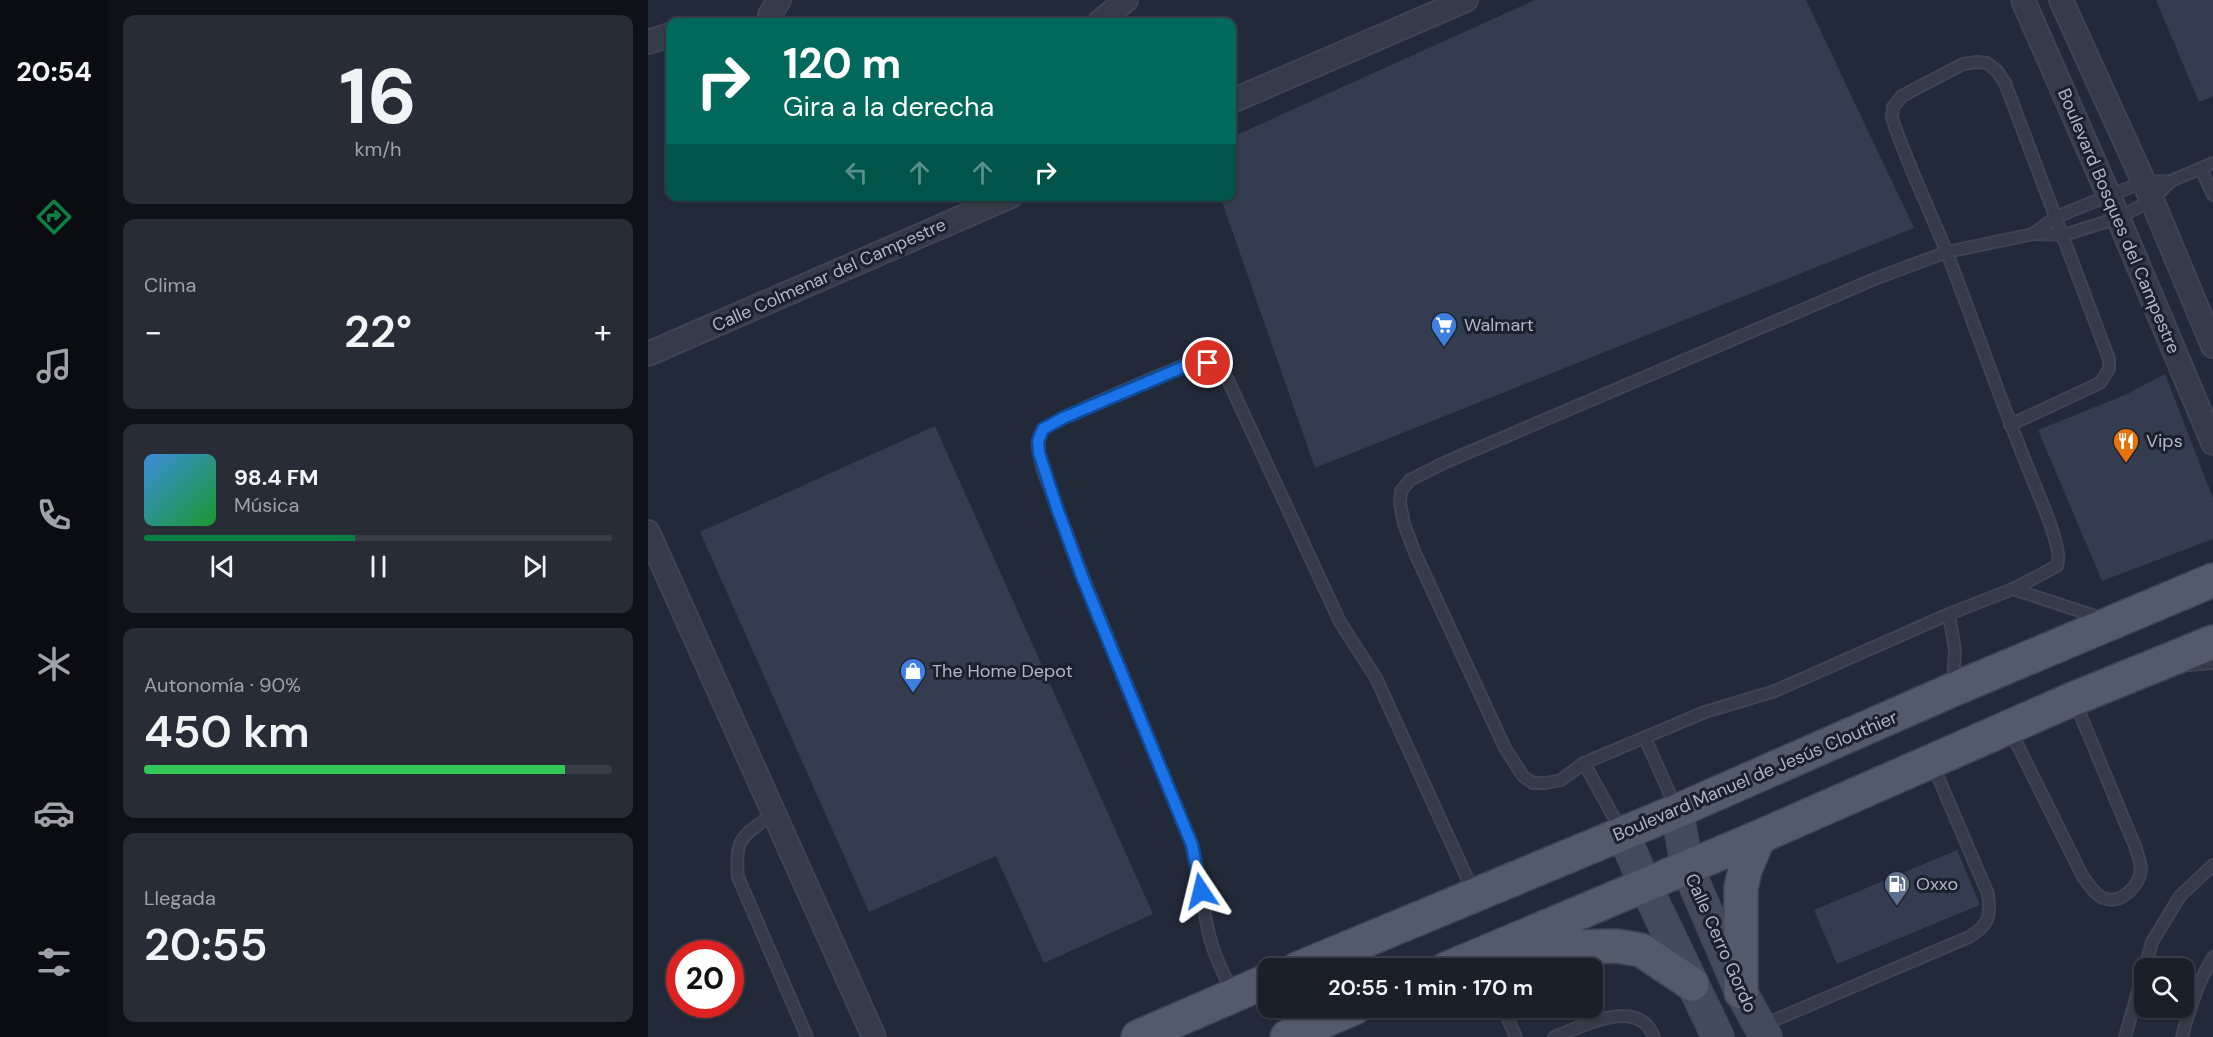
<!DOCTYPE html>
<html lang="es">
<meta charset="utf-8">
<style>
:root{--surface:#1a1f2a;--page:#272c36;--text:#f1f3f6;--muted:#9fa2a8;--line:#383d47;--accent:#0b8043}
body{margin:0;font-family:"DM Sans",sans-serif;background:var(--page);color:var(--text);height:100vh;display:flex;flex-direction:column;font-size:22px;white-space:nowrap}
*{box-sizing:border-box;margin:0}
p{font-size:20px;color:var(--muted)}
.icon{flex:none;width:33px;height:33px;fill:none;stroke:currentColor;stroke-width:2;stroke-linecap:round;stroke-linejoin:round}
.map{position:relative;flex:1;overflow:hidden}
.side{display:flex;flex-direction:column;gap:15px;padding:15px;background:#0e1117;width:540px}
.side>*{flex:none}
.hud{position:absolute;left:18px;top:18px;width:570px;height:183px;border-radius:12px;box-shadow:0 2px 4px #0004,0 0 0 2px var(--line);background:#00695c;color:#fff;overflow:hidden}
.tools{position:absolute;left:1486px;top:958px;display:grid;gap:12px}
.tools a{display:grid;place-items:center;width:60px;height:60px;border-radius:12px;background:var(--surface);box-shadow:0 2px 4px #0004,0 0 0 2px var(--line);font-size:30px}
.speed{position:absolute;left:18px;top:940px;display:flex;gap:12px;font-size:30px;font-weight:700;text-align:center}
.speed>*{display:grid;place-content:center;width:78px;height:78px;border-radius:50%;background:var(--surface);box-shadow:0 2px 4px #0004,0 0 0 2px var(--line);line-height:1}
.speed .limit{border:9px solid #d22;background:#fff;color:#111}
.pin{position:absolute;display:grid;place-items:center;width:51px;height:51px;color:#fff;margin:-26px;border:3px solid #fff;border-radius:50%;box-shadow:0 2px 6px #0007}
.me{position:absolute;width:66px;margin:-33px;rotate:350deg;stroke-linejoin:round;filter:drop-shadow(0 0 4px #0008)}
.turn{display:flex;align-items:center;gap:21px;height:126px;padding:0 18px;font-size:27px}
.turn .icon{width:78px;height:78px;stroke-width:2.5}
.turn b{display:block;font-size:42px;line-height:51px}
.lanes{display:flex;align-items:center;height:57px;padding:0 18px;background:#0003;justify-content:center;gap:30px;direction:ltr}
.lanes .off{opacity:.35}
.big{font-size:45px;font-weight:600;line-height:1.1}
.side .widget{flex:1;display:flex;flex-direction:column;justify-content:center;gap:9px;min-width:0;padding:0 21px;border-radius:12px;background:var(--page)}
.side .dial{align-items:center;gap:0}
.dial b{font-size:78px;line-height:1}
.song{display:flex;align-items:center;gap:18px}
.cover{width:72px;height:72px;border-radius:9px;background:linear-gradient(135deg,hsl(210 70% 55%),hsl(130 70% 35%))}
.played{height:6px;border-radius:3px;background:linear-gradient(90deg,var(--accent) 45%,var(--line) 45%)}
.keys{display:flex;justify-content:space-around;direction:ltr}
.heat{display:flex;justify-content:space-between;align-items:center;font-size:33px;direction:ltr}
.charge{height:9px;border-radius:4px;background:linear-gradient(90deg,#34c759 90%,var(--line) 0)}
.trip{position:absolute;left:610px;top:958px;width:345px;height:60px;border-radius:12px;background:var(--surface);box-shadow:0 2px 4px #0004,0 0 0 2px var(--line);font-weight:600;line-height:60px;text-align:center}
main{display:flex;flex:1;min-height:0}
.menu{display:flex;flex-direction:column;width:108px;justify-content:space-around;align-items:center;background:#0a0c11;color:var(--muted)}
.menu .icon{width:42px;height:42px}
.menu .active{color:var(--accent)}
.menu b{font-size:27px;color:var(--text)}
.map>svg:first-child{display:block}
.building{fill:#343d4f}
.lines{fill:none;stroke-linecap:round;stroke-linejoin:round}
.service-casing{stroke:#3e4452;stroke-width:14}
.minor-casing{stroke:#3e4452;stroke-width:26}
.secondary-casing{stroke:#3e4452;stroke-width:34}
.primary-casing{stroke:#3e4452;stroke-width:36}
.service{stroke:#353b48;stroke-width:10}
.minor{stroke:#353b48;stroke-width:22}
.secondary{stroke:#434a5b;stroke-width:32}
.primary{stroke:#535a69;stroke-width:33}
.route-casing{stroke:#114b97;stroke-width:15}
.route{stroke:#1a73e8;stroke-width:10}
.labels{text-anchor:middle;stroke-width:6;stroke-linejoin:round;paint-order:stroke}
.street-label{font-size:18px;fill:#b0b6c5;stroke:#1b202d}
.poi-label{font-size:18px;fill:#b0b6c5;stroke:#1b202d;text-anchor:start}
</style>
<main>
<nav class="menu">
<b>20:54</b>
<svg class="icon active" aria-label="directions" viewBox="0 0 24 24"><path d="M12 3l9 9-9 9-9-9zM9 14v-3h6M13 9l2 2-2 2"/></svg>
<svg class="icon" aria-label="music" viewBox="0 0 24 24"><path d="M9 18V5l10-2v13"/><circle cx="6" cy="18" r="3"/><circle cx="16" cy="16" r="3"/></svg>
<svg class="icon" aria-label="phone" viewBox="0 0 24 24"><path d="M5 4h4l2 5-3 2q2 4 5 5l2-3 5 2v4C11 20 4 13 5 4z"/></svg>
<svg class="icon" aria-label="climate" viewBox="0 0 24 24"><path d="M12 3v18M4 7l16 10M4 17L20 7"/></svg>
<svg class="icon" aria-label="car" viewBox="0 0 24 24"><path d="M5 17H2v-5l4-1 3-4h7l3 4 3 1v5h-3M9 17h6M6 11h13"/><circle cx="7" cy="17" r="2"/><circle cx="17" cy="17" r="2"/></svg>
<svg class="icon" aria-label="filters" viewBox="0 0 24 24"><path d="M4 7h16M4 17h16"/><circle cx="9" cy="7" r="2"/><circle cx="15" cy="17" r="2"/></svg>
</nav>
<section class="side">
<div class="widget dial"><b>16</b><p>km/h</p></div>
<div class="widget"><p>Clima</p>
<div class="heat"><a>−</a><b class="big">22°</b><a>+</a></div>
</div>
<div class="widget">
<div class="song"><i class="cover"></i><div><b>98.4 FM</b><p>Música</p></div></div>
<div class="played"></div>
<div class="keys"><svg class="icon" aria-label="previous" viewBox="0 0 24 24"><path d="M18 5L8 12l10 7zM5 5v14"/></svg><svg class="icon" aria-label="pause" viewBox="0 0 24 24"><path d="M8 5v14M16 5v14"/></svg><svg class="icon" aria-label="next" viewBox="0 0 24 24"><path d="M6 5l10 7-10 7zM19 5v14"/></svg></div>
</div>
<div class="widget"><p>Autonomía · 90%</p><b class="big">450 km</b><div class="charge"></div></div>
<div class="widget"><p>Llegada</p><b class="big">20:55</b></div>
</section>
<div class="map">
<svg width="1565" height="1037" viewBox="0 0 1565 1037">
<rect width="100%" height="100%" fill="#222938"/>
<g class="building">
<polygon points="887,0 1158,0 1266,228 667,468 572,196 584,196 584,137"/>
<polygon points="1508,0 1565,0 1565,96 1551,102"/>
<polygon points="1517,374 1565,498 1565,539 1454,581 1390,430 1479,394"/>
<polygon points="287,426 505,914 396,963 348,856 221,912 52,532"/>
<polygon points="1309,850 1332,905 1189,964 1166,910"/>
</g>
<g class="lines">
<g class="service-casing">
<g id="service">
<polyline points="1553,169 1565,195"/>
<polyline points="1385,234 1408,217 1495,182 1523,181 1565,163"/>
<path d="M1362,425L1452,383L1461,369V359L1357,83L1349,71L1339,63L1329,62L1315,64L1254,96L1245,107L1244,118C1259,164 1281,208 1299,253C1327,325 1351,397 1380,468C1387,487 1417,550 1409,566L1365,589L1301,614L1127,691L1057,712L936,763L913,780L898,783H885L875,776L857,748L767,553L756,524L752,503L753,491L762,480L798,462L1229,278L1299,252L1385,234L1416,235L1470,218L1504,200L1523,181"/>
<polyline points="1365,589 1453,618"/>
<polyline points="1301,614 1307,650 1305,685"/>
<polyline points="1541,665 1565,663"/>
<path d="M1362,730L1435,877C1441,884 1446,894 1455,898C1473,905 1491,886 1493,870C1493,862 1489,853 1487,846L1427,702"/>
<polyline points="997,738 1028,808"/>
<polyline points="936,763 974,832"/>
<path d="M126,813C96,836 86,836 90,877L159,1037"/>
<path d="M584,992C577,977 569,961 564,945C554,913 553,878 544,845L436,579L394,468C392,457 386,438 396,429C406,420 536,363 548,362C562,361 571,367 579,378L692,622L728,678L825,891"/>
<polyline points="855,1008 868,1037"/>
<path d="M1115,1025L1321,937C1341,925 1343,917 1340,894L1284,763"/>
<path d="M906,1037C934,1027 990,995 1006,1037"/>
<polyline points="1477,1037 1504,942 1532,896 1565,865"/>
<path d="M1534,1037C1541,1009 1550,982 1565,957"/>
</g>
</g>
<g class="minor-casing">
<g id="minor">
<polyline points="1375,0 1461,196 1565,443"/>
<polyline points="1413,0 1504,200 1565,346"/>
<polyline points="121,22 122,15 131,0"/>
<polyline points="452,22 478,0"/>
<polyline points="0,42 22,35"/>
<polyline points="584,101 818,0"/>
<polyline points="0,354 363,196"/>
<polyline points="0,532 226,1037"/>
</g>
</g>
<g class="secondary-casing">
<g id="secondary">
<polyline points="1029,811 1039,867 1093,992 1118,1037"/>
<polyline points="975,833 997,885 1070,1037"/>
</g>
</g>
<g class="primary-casing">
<g id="primary">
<polyline points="866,944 912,947 969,946 993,950 1044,984"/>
<polyline points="649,969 1029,811 1304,690 1565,580"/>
<polyline points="798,969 1111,837 1425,699 1565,642"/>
<polyline points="1093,992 1093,888 1097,870 1111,837"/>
<polyline points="490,1037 621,980"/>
<polyline points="639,1037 706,1008"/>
</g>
</g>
<use href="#service" class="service"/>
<use href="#minor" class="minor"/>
<use href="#secondary" class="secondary"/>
<use href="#primary" class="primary"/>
</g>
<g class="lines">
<g class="route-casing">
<polyline id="route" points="553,891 544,845 435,579 409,508 391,453 390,441 395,429 415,418 547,362 560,363"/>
</g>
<use href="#route" class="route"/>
</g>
<defs>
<g id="supermarket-pin" transform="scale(1.35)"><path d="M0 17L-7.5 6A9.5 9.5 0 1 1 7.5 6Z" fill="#3f7fe0" stroke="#1b202d"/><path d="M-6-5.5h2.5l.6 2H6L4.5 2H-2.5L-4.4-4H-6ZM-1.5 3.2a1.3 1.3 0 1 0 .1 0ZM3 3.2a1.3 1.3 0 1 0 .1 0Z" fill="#fff"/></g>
<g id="restaurant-pin" transform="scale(1.35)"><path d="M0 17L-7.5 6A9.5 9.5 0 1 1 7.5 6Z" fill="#e8710a" stroke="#1b202d"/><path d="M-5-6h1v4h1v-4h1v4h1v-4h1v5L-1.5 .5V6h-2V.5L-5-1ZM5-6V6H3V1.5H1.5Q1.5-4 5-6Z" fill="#fff"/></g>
<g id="shop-pin" transform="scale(1.35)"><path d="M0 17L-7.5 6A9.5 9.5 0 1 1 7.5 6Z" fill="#3f7fe0" stroke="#1b202d"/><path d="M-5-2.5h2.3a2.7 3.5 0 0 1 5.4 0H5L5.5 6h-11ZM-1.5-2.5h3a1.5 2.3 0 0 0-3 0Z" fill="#fff"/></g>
<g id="fuel-pin" transform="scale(1.35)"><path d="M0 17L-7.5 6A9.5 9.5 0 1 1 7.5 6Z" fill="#5c6f8a" stroke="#1b202d"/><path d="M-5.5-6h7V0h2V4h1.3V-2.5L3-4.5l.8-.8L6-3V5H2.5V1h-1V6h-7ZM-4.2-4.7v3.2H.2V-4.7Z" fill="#fff"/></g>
</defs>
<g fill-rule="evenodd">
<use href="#supermarket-pin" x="796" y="325"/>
<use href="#restaurant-pin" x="1478" y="441"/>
<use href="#shop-pin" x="265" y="671"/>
<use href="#fuel-pin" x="1249" y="884"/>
</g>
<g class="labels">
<g class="street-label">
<text transform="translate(1471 221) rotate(67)" y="6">Boulevard Bosques del Campestre</text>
<text transform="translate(181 275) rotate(-24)" y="6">Calle Colmenar del Campestre</text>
<text transform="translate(1107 776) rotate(-23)" y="6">Boulevard Manuel de Jesús Clouthier</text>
<text transform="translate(1073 943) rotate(66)" y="6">Calle Cerro Gordo</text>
</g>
<g class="poi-label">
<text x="816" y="331">Walmart</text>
<text x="1498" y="447">Vips</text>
<text x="284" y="677">The Home Depot</text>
<text x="1268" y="890">Oxxo</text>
</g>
</g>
</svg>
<div class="tools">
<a><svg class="icon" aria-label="search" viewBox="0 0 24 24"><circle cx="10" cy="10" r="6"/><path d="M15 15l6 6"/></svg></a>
</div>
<div class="speed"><div class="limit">20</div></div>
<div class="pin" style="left:560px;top:363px;background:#d93025"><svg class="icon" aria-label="arrive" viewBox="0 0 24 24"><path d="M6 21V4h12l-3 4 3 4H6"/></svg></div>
<svg class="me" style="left:553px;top:891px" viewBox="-20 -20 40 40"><path d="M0-17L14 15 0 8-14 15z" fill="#1a73e8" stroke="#fff" stroke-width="4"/></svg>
<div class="trip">20:55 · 1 min · 170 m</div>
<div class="hud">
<div class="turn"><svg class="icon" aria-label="right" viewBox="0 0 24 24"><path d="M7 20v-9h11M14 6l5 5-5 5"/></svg><div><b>120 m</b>Gira a la derecha</div></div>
<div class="lanes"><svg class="icon off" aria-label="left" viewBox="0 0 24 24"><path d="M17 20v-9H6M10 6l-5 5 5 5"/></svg><svg class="icon off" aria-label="ahead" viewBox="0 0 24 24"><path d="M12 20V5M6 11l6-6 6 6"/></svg><svg class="icon off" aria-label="ahead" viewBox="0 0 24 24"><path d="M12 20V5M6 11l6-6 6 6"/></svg><svg class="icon" aria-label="right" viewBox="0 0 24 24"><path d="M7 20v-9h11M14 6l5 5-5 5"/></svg></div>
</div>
</div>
</main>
